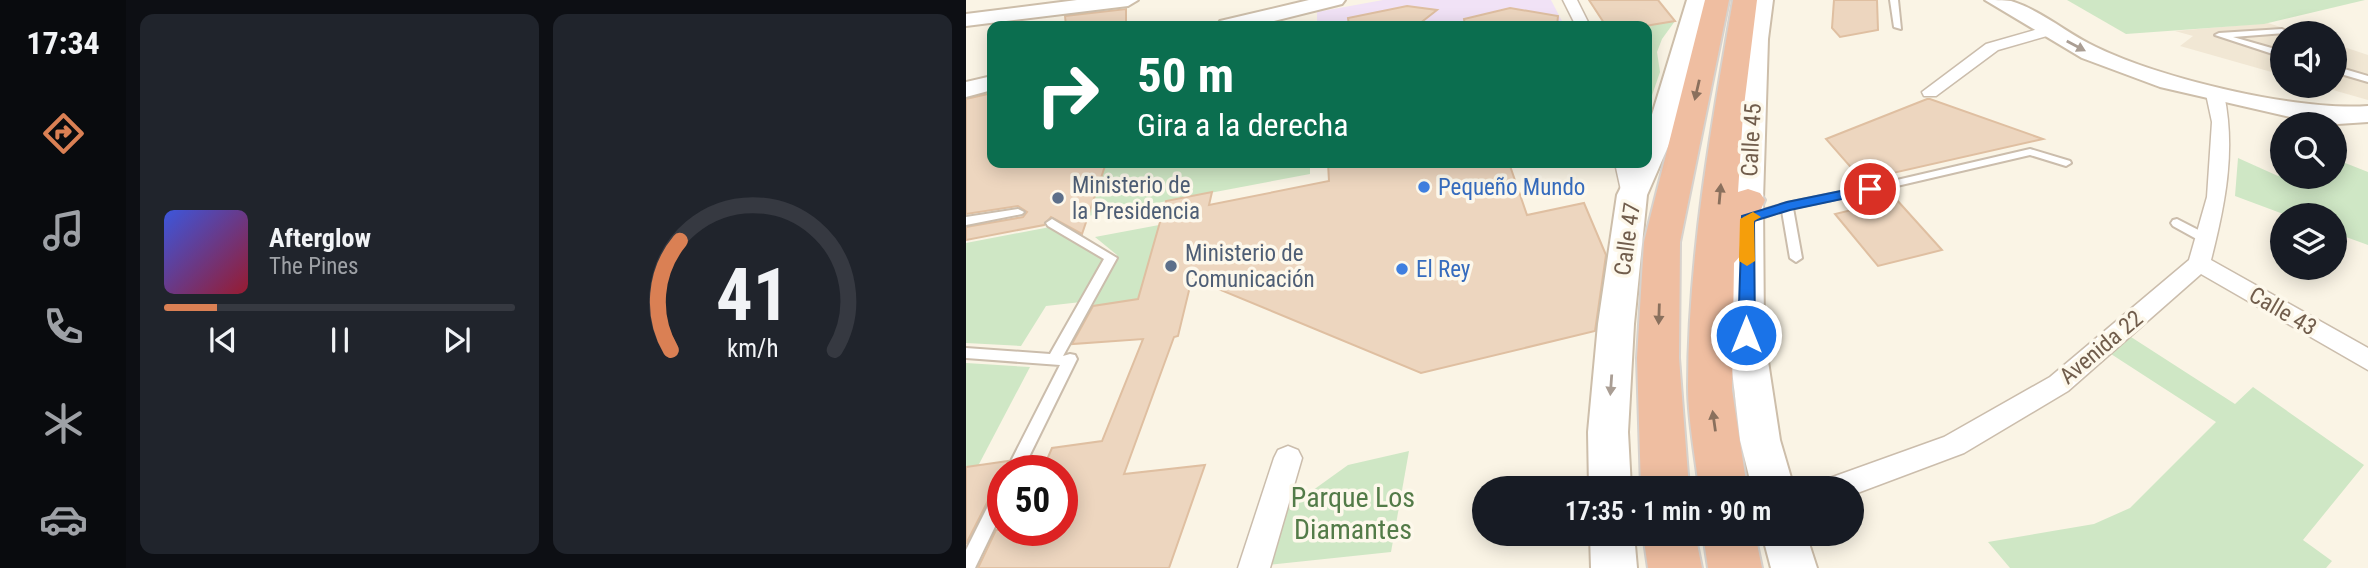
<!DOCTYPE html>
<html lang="es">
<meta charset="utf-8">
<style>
:root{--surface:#171b24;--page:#20242c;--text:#f1f3f6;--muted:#9ea1a6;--line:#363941;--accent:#da8054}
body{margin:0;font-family:"Roboto Condensed",sans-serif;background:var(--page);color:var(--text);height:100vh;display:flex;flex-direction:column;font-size:26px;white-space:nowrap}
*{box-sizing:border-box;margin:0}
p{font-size:23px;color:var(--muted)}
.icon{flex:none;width:38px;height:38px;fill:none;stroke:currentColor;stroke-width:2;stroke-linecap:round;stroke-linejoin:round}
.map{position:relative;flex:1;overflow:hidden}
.details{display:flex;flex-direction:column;gap:14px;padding:14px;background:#0d0f14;width:840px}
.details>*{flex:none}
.top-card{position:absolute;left:21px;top:21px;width:665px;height:147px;border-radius:14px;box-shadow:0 4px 18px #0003;background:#0b6e4f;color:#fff;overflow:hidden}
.fabs{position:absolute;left:1304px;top:21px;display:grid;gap:14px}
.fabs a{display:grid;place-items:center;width:77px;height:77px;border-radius:50%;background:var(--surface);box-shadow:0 4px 18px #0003;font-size:35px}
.speed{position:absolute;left:21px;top:455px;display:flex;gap:14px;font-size:35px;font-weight:700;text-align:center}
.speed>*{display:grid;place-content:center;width:91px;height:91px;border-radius:50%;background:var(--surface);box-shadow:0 4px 18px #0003;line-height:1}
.speed .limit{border:10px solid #d22;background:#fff;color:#111}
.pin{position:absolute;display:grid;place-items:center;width:60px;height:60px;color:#fff;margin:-30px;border:4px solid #fff;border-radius:50%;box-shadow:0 2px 7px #0007}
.me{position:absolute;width:77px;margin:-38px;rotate:0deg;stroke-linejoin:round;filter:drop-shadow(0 0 5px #0008)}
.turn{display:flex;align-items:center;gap:24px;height:147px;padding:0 35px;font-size:32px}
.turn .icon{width:91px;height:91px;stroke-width:2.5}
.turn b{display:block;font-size:49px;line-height:60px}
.details .card{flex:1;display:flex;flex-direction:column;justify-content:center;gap:10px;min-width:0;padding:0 24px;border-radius:14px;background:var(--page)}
.details .dial{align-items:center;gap:0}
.dial svg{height:182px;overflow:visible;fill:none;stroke:var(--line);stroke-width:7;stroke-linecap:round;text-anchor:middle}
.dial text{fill:var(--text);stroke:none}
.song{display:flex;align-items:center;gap:21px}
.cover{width:84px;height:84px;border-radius:10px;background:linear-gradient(135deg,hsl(230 70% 55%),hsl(350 70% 35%))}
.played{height:7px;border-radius:4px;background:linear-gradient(90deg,var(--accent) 15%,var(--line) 15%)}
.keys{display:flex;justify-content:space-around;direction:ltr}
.details .tiles{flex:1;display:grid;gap:14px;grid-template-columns:repeat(2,1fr)}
.trip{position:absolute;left:506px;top:476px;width:392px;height:70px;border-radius:35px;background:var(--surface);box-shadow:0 4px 18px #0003;font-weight:600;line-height:70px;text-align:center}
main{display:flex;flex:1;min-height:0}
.tabs{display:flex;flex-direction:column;width:126px;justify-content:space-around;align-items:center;background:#090b0e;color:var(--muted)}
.tabs .icon{width:49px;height:49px}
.tabs .on{color:var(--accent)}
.tabs b{font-size:32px;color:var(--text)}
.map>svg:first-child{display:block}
.residential{fill:#f1e7d4}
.education{fill:#f1e2f6}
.green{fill:#cfe7c5}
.building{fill:#edd6bf;stroke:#dfbfa1;stroke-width:2}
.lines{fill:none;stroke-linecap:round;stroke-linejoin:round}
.lane-casing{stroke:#cbbdac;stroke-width:4}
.street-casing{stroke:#cbbdac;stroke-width:3}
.secondary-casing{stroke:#cdbeaa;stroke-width:4}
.highway-casing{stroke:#d7d2cd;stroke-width:4}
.lane{fill:#fff;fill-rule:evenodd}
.street{fill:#fff;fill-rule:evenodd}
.secondary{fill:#fff;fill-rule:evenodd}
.highway{fill:#efbea1;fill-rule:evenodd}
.oneway{fill:#aa9e94}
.oneway2{fill:#8a705d}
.route{fill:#1a73e8;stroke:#114b97;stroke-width:2}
.slow{fill:#f59e0b}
.shop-dot{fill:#3f7fe0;stroke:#fdf8eb;stroke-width:2.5}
.service-dot{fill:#5c6f8a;stroke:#fdf8eb;stroke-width:2.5}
.labels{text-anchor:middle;stroke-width:7;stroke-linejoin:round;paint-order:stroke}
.street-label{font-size:23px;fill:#715d4c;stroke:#fdf8eb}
.service-label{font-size:23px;fill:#4e5e75;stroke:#fdf8eb;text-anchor:start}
.shop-label{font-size:23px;fill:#366cbe;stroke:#fdf8eb;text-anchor:start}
.near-park-label{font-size:28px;fill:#537b48;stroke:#fdf8eb}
</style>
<main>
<nav class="tabs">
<b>17:34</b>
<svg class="icon on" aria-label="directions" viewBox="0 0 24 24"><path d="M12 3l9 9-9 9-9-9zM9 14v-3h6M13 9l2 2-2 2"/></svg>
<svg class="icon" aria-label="music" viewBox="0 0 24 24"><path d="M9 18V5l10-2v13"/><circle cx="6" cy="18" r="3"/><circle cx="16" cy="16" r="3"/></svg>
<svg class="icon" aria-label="phone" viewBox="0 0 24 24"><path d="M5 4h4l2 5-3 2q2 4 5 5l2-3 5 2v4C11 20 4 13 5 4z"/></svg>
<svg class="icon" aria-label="climate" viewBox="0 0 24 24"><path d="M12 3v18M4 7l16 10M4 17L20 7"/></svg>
<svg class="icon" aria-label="car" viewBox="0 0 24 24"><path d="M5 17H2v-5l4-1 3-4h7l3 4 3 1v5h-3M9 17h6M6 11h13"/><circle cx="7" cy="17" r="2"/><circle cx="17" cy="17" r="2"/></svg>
</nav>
<section class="details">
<div class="tiles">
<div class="card">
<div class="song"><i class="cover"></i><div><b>Afterglow</b><p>The Pines</p></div></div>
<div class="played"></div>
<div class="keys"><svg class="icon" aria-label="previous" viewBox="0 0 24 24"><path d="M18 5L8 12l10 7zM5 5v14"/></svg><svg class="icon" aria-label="pause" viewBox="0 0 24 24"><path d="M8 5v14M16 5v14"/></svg><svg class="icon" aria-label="next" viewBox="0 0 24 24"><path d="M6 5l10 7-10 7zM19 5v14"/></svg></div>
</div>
<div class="card dial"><svg viewBox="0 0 100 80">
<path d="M14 69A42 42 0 1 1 86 69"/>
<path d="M14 69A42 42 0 0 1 18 21" stroke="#da8054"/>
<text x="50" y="56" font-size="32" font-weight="700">41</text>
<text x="50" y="72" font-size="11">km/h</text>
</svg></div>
</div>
</section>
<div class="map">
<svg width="1402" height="568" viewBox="0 0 1402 568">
<rect width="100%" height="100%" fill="#faf4e5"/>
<g class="residential">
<polygon points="1302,23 1333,33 1316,33 1316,75 1214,46 1227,36 1209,31"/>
<polygon points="1369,44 1402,55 1402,100 1353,86 1368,86"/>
</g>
<polygon class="education" points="417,0 585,0 598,25 351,26 351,12"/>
<g class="green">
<polygon points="1101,0 1399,0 1298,24 1160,34"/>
<polygon points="709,21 696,39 691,52 694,72 681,110 679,26"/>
<polygon points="1272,158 1312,176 1316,173 1316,177 1368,177 1369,159 1402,172 1402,245 1369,233 1368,215 1320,215 1269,196"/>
<polygon points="140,163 344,163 344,174 122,216"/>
<polygon points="193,225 172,299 127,306 151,255 129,237"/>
<polygon points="84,227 139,260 115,302 80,306 55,346 0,343 0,243"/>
<polygon points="1165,337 1269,404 1287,387 1398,465 1337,540 1366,561 1360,568 1044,568 1022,542 1128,524 1164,508 1250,422 1145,354"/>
<polygon points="0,363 64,367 12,466 0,467"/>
<polygon points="443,451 425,552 302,565 318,511 382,465"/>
</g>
<g class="building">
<polygon points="623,0 692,0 709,21 679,26 640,26"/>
<polygon points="868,0 911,0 912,30 874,37 866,28"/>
<polygon points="441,6 471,10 453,24 443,26 383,26 382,18"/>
<polygon points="544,8 592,16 591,26 499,26 498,19"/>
<polygon points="160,9 160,26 100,26 99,16"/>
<polygon points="26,93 26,163 140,163 116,234 85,217 78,225 0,240 0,227 57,217 61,212 52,206 0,214 0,99"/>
<polygon points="961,99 964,99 1077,139 896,180 860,139"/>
<polygon points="362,163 543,163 561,215 618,203 640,255 629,331 455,373 226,278 212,336 208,337 158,474 239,465 203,568 12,568 30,530 96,530 96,471 76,471 86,448 136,441 177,339 106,344 127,306 172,299 200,201 246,192 243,205 363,181"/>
<polygon points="930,199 976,250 912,266 869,214"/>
<polygon points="42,461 34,484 29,487 0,544 0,467"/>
</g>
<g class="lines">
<g class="lane-casing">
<g id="lane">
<polygon points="924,0 932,0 935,29 928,27"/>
<polygon points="1316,29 1320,31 1319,33 1267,37 1316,51 1316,57 1249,35 1253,33"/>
<polygon points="1368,66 1402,76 1402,82 1368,72"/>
<polygon points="1064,149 1104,161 1105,163 1100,166 1064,155 918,189 913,186 918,183"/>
<polygon points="904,186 909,189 908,191 827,208 836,258 830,262 824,258 816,211 781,223 775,219 777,216 821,203"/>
<polygon points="52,209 58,212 56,214 0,225 0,217"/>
<polygon points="86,219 151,258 97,356 104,354 109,355 111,359 56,471 40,471 94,365 0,358 0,348 84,354 138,259 82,226 80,223"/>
<polygon points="1211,219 1244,236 1246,239 1240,243 1236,242 1207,226 1205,223 1207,220"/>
<polygon points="37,486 37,510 9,568 0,568 0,550 31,488"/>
</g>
</g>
<g class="street-casing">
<g id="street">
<polygon points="597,0 611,0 624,26 610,26"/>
<polygon points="1083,26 1088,28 1088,34 1032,50 970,96 958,96 956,92 1020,44"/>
<path d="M1249,89L1258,94C1270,151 1259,205 1245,260L1402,348V370L1235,274L1102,391L998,453L886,495V488H857L861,479L978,437L1084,377L1223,260L1241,197L1246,122L1240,94Z"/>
<polygon points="649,163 669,163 676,195 673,199 659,199 656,195"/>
<polygon points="322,446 332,450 336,458 304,568 272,568 308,458 312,450"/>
</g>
</g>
<g class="secondary-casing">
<g id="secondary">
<polygon points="111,0 172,0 162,6 0,26 0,14"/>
<polygon points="343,0 379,0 376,4 288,26 251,26 254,21"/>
<polygon points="721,0 741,0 704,142 681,195 668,324 662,432 665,488 623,488 622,432 632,324 651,195 667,163 681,163 681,131"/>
<polygon points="787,0 807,0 802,39 797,200 798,335 814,440 828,488 786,488 774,440 762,335 767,200 780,39"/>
<path d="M1019,0C1027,0 1038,0 1045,1C1075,10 1102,34 1130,47C1196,79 1330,111 1402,106V122L1372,124L1329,118L1194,87L1116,58Z"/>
<polygon points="26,76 26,90 0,97 0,82"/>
<polygon points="624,534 668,534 671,568 625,568"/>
<polygon points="796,534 840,534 851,568 805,568"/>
</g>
</g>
<g class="highway-casing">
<g id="highway">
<polygon points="739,0 763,0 714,242 713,358 723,488 675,488 671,358 678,242"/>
<path d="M767,0H791L777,114L772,192L782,189L794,193L799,200L777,253L768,263L766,390L781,488H733C729,455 722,420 722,387C722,258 745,127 767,0Z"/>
<polygon points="677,534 729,534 736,568 682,568"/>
<polygon points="737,534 789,534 796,568 742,568"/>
</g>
</g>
<use href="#lane" class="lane"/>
<use href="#street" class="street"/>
<use href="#secondary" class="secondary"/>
<use href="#highway" class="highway"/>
</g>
<defs><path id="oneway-solid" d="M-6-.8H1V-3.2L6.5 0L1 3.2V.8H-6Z" transform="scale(1.75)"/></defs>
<g class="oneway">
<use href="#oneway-solid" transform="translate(1110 46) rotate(28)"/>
<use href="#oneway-solid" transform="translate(645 385) rotate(94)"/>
</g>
<g class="oneway2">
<use href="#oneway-solid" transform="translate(731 90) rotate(103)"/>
<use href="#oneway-solid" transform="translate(754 194) rotate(-85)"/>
<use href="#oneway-solid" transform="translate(693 314) rotate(92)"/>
<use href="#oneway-solid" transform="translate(748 421) rotate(-98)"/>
</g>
<polygon class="route" points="904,185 909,186 909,192 824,210 788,221 789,335 786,339 774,339 772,335 776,216 821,202"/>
<polygon class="slow" points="787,212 795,217 788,221 789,261 781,266 773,261 774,219"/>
<g class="shop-dot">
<circle cx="458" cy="187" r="7"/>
<circle cx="436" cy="269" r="7"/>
</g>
<g class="service-dot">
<circle cx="92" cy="198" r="7"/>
<circle cx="205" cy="266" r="7"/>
</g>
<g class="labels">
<g class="street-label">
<text transform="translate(785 140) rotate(-87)" y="8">Calle 45</text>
<text transform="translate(661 239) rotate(-82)" y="8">Calle 47</text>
<text transform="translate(1317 311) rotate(30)" y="8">Calle 43</text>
<text transform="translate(1135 347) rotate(-40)" y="8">Avenida 22</text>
</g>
<g class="service-label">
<text x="106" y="193">Ministerio de<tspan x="106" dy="26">la Presidencia</tspan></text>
<text x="219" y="261">Ministerio de<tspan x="219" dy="26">Comunicación</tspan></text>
</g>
<g class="shop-label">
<text x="472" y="195">Pequeño Mundo</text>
<text x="450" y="277">El Rey</text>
</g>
<g class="near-park-label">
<text x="387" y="507">Parque Los<tspan x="387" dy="32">Diamantes</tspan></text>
</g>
</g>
</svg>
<div class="fabs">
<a><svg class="icon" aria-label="sound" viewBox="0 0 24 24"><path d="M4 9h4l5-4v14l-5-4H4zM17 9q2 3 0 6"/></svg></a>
<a><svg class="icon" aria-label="search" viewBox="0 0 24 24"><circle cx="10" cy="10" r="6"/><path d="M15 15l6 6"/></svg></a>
<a><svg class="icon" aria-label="layers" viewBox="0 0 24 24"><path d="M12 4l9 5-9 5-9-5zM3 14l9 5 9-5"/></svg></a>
</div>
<div class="speed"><div class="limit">50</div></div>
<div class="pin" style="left:904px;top:189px;background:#d93025"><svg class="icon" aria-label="arrive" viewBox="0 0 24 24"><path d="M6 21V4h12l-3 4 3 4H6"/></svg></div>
<svg class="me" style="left:780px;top:335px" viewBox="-20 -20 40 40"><circle r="17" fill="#1a73e8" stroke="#fff" stroke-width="3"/><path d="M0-11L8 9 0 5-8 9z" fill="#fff"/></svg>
<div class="trip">17:35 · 1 min · 90 m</div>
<div class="top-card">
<div class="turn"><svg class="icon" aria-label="right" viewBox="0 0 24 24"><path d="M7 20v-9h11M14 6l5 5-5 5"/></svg><div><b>50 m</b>Gira a la derecha</div></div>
</div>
</div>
</main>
